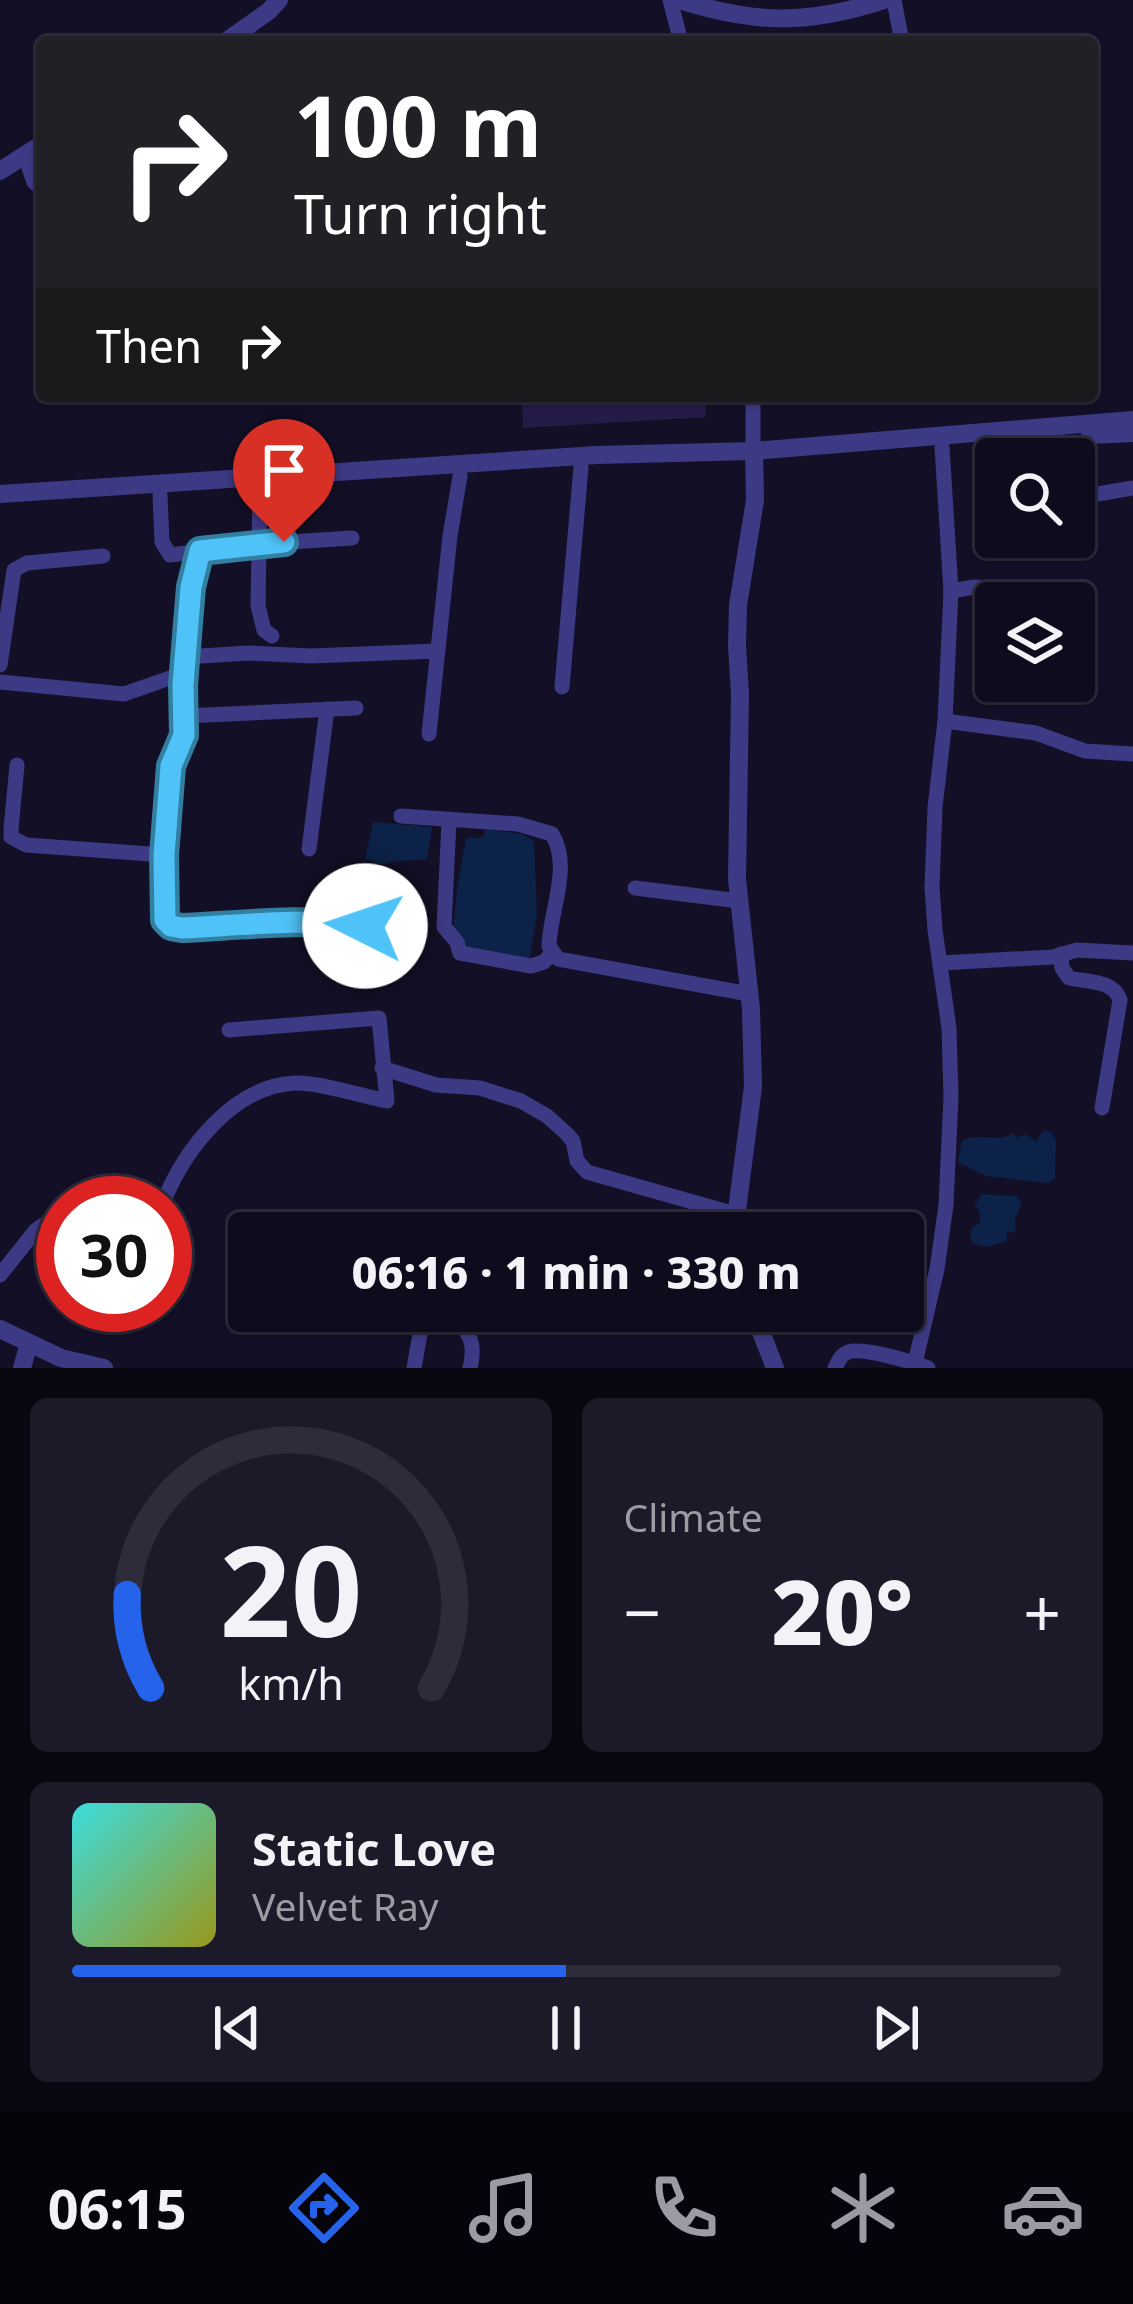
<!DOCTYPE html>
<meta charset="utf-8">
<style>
:root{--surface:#0e0b1c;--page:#1c1929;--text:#f1f3f6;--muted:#9b9ba3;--line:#2e2b3b;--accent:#2563eb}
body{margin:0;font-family:"Noto Sans",sans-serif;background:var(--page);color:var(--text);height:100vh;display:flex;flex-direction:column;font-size:45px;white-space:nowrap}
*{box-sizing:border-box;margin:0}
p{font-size:39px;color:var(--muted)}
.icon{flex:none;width:66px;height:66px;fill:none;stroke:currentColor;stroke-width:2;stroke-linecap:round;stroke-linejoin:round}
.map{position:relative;height:1368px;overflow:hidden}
.details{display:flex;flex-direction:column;gap:30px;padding:30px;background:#08060f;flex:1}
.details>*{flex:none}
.hud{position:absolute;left:36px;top:36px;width:1062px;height:366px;border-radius:12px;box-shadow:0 3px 9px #0004,0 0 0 3px var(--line);background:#202124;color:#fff;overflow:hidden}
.buttons{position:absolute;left:975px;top:438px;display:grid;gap:24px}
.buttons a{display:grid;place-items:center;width:120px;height:120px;border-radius:12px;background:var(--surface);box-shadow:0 3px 9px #0004,0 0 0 3px var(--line);font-size:60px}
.speed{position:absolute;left:36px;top:1176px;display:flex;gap:24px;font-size:60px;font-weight:700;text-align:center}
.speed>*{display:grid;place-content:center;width:156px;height:156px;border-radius:50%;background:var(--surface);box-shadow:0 3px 9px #0004,0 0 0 3px var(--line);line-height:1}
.speed .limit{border:18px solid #d22;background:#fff;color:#111}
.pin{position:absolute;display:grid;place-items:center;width:102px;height:102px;color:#fff;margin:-123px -51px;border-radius:50% 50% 50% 0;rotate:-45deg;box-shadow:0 0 12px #0007}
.pin .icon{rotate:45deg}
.me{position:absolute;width:132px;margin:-66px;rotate:274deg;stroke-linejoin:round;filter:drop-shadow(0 0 9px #0008)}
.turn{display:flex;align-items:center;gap:42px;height:252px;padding:0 60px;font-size:54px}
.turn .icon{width:156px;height:156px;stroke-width:2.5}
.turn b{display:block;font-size:84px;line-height:102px}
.then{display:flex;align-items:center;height:114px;padding:0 60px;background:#0003;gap:24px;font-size:45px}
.big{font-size:90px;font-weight:800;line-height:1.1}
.details .tile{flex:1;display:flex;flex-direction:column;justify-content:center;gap:18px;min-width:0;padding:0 42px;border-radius:18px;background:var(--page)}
.details .dial{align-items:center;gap:0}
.dial svg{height:312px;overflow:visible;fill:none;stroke:var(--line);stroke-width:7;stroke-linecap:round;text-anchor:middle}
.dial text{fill:var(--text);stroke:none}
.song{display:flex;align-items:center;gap:36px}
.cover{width:144px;height:144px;border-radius:18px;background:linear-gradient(135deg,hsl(180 70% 55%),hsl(60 70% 35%))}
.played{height:12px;border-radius:6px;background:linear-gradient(90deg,var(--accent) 50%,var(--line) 50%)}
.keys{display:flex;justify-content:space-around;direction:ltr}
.heat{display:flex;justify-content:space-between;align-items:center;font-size:66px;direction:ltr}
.details .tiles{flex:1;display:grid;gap:30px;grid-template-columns:1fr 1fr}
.tile:last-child{grid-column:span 2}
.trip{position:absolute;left:228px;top:1212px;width:696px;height:120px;border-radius:12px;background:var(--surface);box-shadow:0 3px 9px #0004,0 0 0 3px var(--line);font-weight:800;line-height:120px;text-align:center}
.menu{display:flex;height:192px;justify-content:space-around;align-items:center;background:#06040b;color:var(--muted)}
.menu .icon{width:84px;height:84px}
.menu .on{color:var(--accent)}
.menu b{font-size:54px;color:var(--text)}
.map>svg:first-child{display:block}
.water{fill:#0c2248}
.building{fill:#241b47}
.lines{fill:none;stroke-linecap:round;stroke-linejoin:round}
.minor{stroke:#3d3a85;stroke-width:15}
.tertiary{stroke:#3d3a85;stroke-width:18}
.route-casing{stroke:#337fa1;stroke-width:30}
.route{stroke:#4fc3f7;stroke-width:21}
</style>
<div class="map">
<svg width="1133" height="1368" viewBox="0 0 1133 1368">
<rect width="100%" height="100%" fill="#130f26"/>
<g class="water">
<polygon points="373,822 432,827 427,859 391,862 383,865 365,859"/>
<polygon points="485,829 522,834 534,841 537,914 529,963 467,958 451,952 457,889 466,838 484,837"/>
<path d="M1043,1131L1052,1132L1056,1141L1055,1179L1048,1183L986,1176L958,1162L962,1141C980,1132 997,1144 1013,1133L1016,1138L1025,1134L1036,1141Z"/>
<polygon points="982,1194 1017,1196 1022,1204 1015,1219 1016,1231 1006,1233 1008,1241 986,1247 973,1243 970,1235 972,1228 980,1223 980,1211 974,1206"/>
</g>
<g class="building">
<polygon points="667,396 705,396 706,417 523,428 522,404"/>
<polygon points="165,1277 181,1281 175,1303 165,1300"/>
</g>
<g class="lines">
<g class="minor">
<polyline points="670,0 681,42"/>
<polyline points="894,0 902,42"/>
<polyline points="25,156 34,182 42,189"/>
<polyline points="942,447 951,591"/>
<polyline points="753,451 753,396"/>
<polyline points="260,489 258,606 264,630 272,636"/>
<polyline points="160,495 162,542 170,555 259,544 352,538"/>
<polyline points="1092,495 1133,488"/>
<path d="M200,551L191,587L188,624L183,685L184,735L171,766L164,855L165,920L171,926L182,928C244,925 302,918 365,926"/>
<polyline points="185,657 248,653 311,656 437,651"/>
<polyline points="0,665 14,570 27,563 103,556"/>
<polyline points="0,682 124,694 184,673"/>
<polyline points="562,687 581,467"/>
<polyline points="184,716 356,708"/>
<polyline points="945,721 1036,733 1085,751 1133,754"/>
<polyline points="429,734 450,536 460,476"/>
<polyline points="17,765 11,829 11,837 26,845 164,855"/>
<path d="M401,816L518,824L552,834C572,867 550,910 549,946L558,959L749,994"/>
<polyline points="449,821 444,927 457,942 460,953 531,966 544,962 552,953"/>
<polyline points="309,849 327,709"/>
<polyline points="635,888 739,901"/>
<path d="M1061,954L1062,968L1069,978C1087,982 1114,980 1120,1000L1102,1108"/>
<polyline points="940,963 1053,957 1077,950 1133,953"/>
<polyline points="382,1068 436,1085 480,1088 521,1101 547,1116 567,1134 573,1141 577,1161 587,1172 735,1214"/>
<path d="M163,1203C184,1150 233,1086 295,1083C318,1082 362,1096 387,1101L379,1018L229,1030"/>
<polyline points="0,1275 36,1230 43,1225 63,1222"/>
<polyline points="672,1311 700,1317 736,1311"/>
<polyline points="915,1363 937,1269 946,1205 951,1097 949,1028 935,930 932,887 935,807 945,721 951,591 974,587 1048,590"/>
<path d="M414,1368L424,1311C456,1322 480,1327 470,1368"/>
<path d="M835,1368C839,1361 840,1355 848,1352C863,1347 913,1362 928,1368"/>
</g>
<g class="tertiary">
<path d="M679,0C755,24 808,25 884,0"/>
<polyline points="225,42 269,11 279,0"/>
<polyline points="0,171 42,144"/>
<polyline points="1090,435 1133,433"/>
<polyline points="0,494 597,455 753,451 1133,420"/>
<polyline points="734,1233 753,1087 751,1009 737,879 740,694 737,646 738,605 755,500 754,450"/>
<polyline points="753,1311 775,1368"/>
<polyline points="0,1329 61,1358 104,1368"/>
<polyline points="22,1368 29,1343"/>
</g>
</g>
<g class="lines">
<g class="route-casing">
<path id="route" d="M284,542L200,551L191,587L188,623L183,685L184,735L171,766L164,855L165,920L171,926L182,928C244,925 303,918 365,926"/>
</g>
<use href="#route" class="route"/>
</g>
</svg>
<div class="buttons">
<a><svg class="icon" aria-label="search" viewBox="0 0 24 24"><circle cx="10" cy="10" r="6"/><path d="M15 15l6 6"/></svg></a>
<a><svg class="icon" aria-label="layers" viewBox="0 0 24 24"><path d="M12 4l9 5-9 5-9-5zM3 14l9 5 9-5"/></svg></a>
</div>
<div class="speed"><div class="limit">30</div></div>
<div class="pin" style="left:284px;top:542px;background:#d93025"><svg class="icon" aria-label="arrive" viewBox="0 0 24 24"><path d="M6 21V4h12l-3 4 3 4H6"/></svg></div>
<svg class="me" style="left:365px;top:926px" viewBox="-20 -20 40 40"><circle r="19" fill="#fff"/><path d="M0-13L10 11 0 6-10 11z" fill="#4fc3f7"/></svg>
<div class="trip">06:16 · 1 min · 330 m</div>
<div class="hud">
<div class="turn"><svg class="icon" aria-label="right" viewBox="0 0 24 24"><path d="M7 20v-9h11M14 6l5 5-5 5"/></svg><div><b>100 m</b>Turn right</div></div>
<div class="then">Then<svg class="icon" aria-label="right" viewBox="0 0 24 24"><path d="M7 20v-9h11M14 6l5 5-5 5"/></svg></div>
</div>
</div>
<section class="details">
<div class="tiles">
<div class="tile dial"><svg viewBox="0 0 100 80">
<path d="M14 69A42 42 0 1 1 86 69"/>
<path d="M14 69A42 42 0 0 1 8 45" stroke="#2563eb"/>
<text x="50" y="56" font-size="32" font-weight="700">20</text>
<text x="50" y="72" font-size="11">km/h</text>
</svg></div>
<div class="tile"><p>Climate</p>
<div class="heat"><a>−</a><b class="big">20°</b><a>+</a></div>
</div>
<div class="tile">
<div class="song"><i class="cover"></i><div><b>Static Love</b><p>Velvet Ray</p></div></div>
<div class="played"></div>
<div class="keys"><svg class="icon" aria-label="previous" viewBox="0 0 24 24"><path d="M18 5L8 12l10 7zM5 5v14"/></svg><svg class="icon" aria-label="pause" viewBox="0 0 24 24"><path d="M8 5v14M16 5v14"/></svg><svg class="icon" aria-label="next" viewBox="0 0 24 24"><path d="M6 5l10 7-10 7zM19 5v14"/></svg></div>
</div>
</div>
</section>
<nav class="menu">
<b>06:15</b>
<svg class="icon on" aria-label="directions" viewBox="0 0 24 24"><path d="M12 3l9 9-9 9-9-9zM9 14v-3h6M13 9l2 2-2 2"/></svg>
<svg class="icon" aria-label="music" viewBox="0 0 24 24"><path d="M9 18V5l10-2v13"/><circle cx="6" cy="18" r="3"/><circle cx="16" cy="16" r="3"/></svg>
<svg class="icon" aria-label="phone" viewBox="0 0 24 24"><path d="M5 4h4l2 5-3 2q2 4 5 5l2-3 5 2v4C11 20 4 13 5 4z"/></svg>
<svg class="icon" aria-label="climate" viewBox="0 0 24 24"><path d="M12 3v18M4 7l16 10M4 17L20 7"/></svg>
<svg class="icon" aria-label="car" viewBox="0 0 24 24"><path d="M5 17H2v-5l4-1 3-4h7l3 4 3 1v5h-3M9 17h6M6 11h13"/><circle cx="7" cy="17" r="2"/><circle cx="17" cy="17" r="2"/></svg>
</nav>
